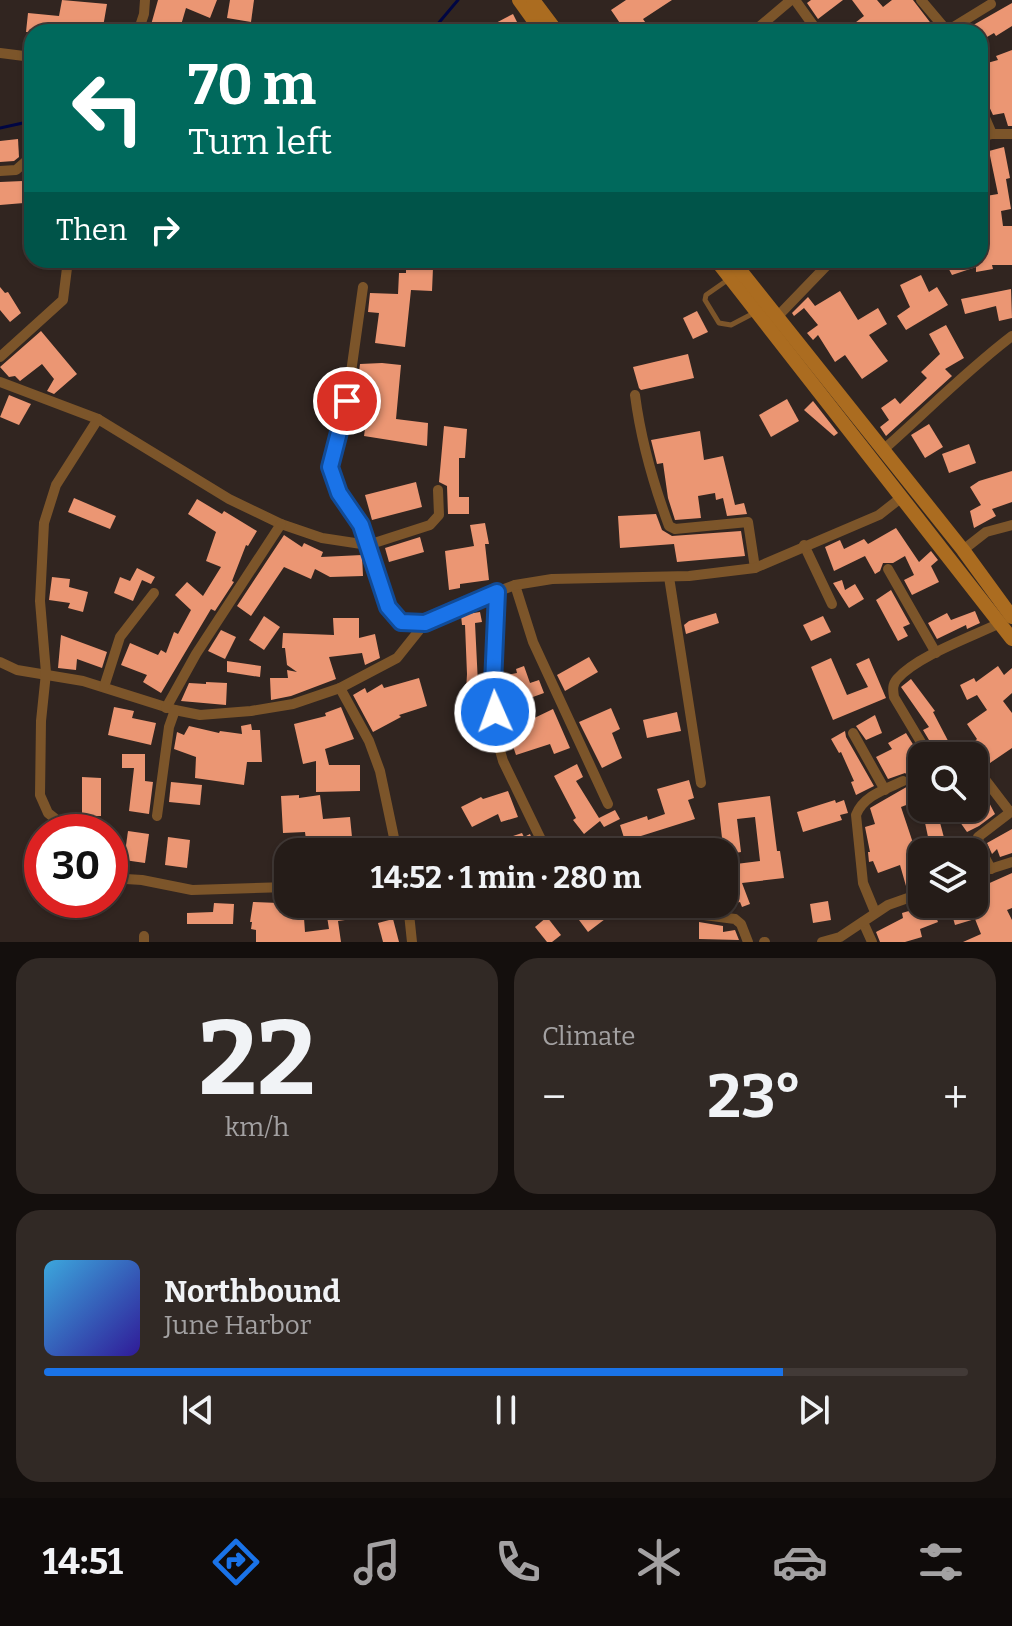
<!DOCTYPE html>
<meta charset="utf-8">
<style>
:root{--surface:#251c18;--page:#312925;--text:#f1f3f6;--muted:#a3a1a2;--line:#423a37;--accent:#1a73e8}
body{margin:0;font-family:Bitter,serif;background:var(--page);color:var(--text);height:100vh;display:flex;flex-direction:column;font-size:30px;white-space:nowrap}
*{box-sizing:border-box;margin:0}
p{font-size:26px;color:var(--muted)}
.icon{flex:none;width:44px;height:44px;fill:none;stroke:currentColor;stroke-width:2;stroke-linecap:round;stroke-linejoin:round}
.map{position:relative;height:942px;overflow:hidden}
.drawer{display:flex;flex-direction:column;gap:16px;padding:16px;background:#140f0d;flex:1}
.drawer>*{flex:none}
.banner{position:absolute;left:24px;top:24px;width:964px;height:244px;border-radius:24px;box-shadow:0 2px 6px #0004,0 0 0 2px var(--line);background:#00695c;color:#fff;overflow:hidden}
.controls{position:absolute;left:908px;top:742px;display:grid;gap:16px}
.controls a{display:grid;place-items:center;width:80px;height:80px;border-radius:16px;background:var(--surface);box-shadow:0 2px 6px #0004,0 0 0 2px var(--line);font-size:40px}
.speed{position:absolute;left:24px;top:814px;display:flex;gap:16px;font-size:40px;font-weight:700;text-align:center}
.speed>*{display:grid;place-content:center;width:104px;height:104px;border-radius:50%;background:var(--surface);box-shadow:0 2px 6px #0004,0 0 0 2px var(--line);line-height:1}
.speed .limit{border:12px solid #d22;background:#fff;color:#111}
.pin{position:absolute;display:grid;place-items:center;width:68px;height:68px;color:#fff;margin:-34px;border:4px solid #fff;border-radius:50%;box-shadow:0 2px 8px #0007}
.me{position:absolute;width:88px;margin:-44px;rotate:358deg;stroke-linejoin:round;filter:drop-shadow(0 0 6px #0008)}
.turn{display:flex;align-items:center;gap:28px;height:168px;padding:0 32px;font-size:36px}
.turn .icon{width:104px;height:104px;stroke-width:2.5}
.turn b{display:block;font-size:56px;line-height:68px}
.then{display:flex;align-items:center;height:76px;padding:0 32px;background:#0003;gap:16px;font-size:30px}
.big{font-size:60px;font-weight:700;line-height:1.1}
.drawer .tile{flex:1;display:flex;flex-direction:column;justify-content:center;gap:12px;min-width:0;padding:0 28px;border-radius:24px;background:var(--page)}
.drawer .dial{align-items:center;gap:0}
.dial b{font-size:104px;line-height:1}
.song{display:flex;align-items:center;gap:24px}
.cover{width:96px;height:96px;border-radius:12px;background:linear-gradient(135deg,hsl(200 70% 55%),hsl(250 70% 35%))}
.played{height:8px;border-radius:4px;background:linear-gradient(90deg,var(--accent) 80%,var(--line) 80%)}
.keys{display:flex;justify-content:space-around;direction:ltr}
.heat{display:flex;justify-content:space-between;align-items:center;font-size:44px;direction:ltr}
.drawer .tiles{flex:1;display:grid;gap:16px;grid-template-columns:1fr 1fr}
.tile:last-child{grid-column:span 2}
.trip{position:absolute;left:274px;top:838px;width:464px;height:80px;border-radius:24px;background:var(--surface);box-shadow:0 2px 6px #0004,0 0 0 2px var(--line);font-weight:700;line-height:80px;text-align:center}
.tabs{display:flex;height:128px;justify-content:space-around;align-items:center;background:#0f0b0a;color:var(--muted)}
.tabs .icon{width:56px;height:56px}
.tabs .on{color:var(--accent)}
.tabs b{font-size:36px;color:var(--text)}
.map>svg:first-child{display:block}
.lines{fill:none;stroke-linecap:round;stroke-linejoin:round}
.stream{stroke:#000643;stroke-width:3}
.building{fill:#eb9673}
.lane{stroke:#7c552a;stroke-width:5}
.street{stroke:#7c552a;stroke-width:10}
.secondary{stroke:#ab6c20;stroke-width:14}
.route-casing{stroke:#114b97;stroke-width:20}
.route{stroke:#1a73e8;stroke-width:14}
</style>
<div class="map">
<svg width="1012" height="942" viewBox="0 0 1012 942">
<rect width="100%" height="100%" fill="#312520"/>
<g class="lines">
<g class="stream">
<polyline points="431,32 458,0"/>
<polyline points="0,128 32,121"/>
</g>
</g>
<g class="building">
<polygon points="62,0 107,4 103,27 78,22 76,32 26,32 28,13 59,16"/>
<polygon points="158,0 217,0 210,18 186,8 179,32 149,32"/>
<polygon points="230,0 254,0 251,22 227,18"/>
<polygon points="626,0 672,0 643,19 652,32 626,32 611,10"/>
<polygon points="811,0 843,0 818,19 807,3"/>
<polygon points="852,0 877,0 883,7 892,0 913,0 936,30 933,32 843,32 864,16"/>
<polygon points="1012,3 1012,26 996,36 994,33 980,41 980,32 961,32"/>
<polygon points="513,14 522,32 495,32 492,25"/>
<polygon points="1012,50 1012,126 1008,126 1004,113 993,115 987,102 980,98 980,79 984,79 980,65 998,60 996,56"/>
<polygon points="18,139 19,157 14,161 0,162 0,141"/>
<polygon points="1004,147 1010,178 1006,179 1011,209 1001,211 1003,226 1012,226 1012,265 992,265 993,269 976,272 976,267 952,275 944,260 980,260 980,197 998,194 989,151"/>
<polygon points="23,181 24,203 0,205 0,182"/>
<polygon points="406,267 433,268 432,291 411,290 405,347 375,343 379,313 368,312 370,293 398,294 399,273 406,273"/>
<polygon points="921,275 929,292 937,287 948,305 906,330 897,316 910,307 900,285"/>
<polygon points="0,287 5,293 8,292 21,313 10,322 0,310"/>
<polygon points="1011,289 1012,318 999,321 996,306 965,314 961,299"/>
<polygon points="840,291 858,320 878,308 887,324 869,335 888,361 862,379 845,355 835,362 818,335 813,340 807,333 818,325 804,308 794,316 792,313 808,297 815,306"/>
<polygon points="697,311 708,332 693,339 683,318"/>
<polygon points="946,325 964,358 945,369 952,376 886,436 880,427 889,420 881,408 895,398 900,404 927,378 921,372 940,354 929,334"/>
<polygon points="41,331 77,374 54,394 47,391 54,379 42,364 20,381 15,376 9,377 0,367"/>
<polygon points="688,354 694,378 641,390 639,388 633,367"/>
<polygon points="382,363 401,365 396,419 428,423 427,446 364,436 368,407 355,405 360,364"/>
<polygon points="9,395 31,404 19,425 0,417"/>
<polygon points="787,399 799,421 771,437 759,415"/>
<polygon points="813,401 838,433 834,436 804,410"/>
<polygon points="929,424 943,447 925,458 911,435"/>
<polygon points="444,426 467,429 465,458 459,458 459,497 469,497 469,514 448,514 447,486 439,482"/>
<polygon points="700,431 704,460 723,456 735,505 744,503 747,514 727,516 723,498 716,500 715,493 698,496 701,518 675,520 668,498 663,463 657,464 651,440"/>
<polygon points="969,444 976,463 949,473 942,454"/>
<polygon points="1012,471 1012,502 992,509 996,516 974,528 970,511 981,505 970,487 979,481"/>
<polygon points="416,482 422,507 372,520 365,495"/>
<polygon points="74,498 116,516 110,529 68,512"/>
<polygon points="197,499 222,514 224,511 257,531 248,546 246,545 232,581 234,582 215,611 211,609 161,693 143,682 147,675 121,665 130,643 158,655 161,650 166,653 174,632 178,634 191,610 175,595 187,582 203,596 221,567 206,561 216,532 188,514"/>
<polygon points="656,514 662,530 672,536 741,531 745,556 677,562 674,544 620,548 618,516"/>
<polygon points="485,523 489,544 485,544 489,580 460,584 460,588 449,590 445,551 474,546 470,525"/>
<polygon points="896,528 919,562 931,551 938,560 931,566 939,582 912,595 904,580 914,575 905,556 893,563 883,563 880,571 875,574 865,556 834,571 825,547 840,540 844,549 864,539 868,544"/>
<polygon points="284,535 302,547 304,543 323,552 321,557 362,555 363,576 330,577 315,569 311,579 284,567 251,616 237,606"/>
<polygon points="420,537 424,552 389,562 385,548"/>
<polygon points="137,568 155,577 151,584 142,580 133,601 114,593 120,577 130,581"/>
<polygon points="52,577 70,579 69,587 88,592 83,612 68,608 70,603 49,600"/>
<polygon points="842,580 845,590 855,584 864,599 849,608 833,583"/>
<polygon points="891,590 910,624 903,627 908,636 898,641 876,600"/>
<polygon points="975,611 980,623 967,629 966,625 937,639 928,623 947,613 951,620"/>
<polygon points="480,612 482,622 475,623 478,684 485,684 487,709 465,709 467,674 465,625 462,625 461,615"/>
<polygon points="716,613 719,623 686,634 684,625 689,621"/>
<polygon points="264,616 280,627 264,650 249,640"/>
<polygon points="823,616 831,632 811,641 803,625"/>
<polygon points="333,618 359,618 359,638 375,634 380,658 365,665 362,653 329,657 336,679 291,696 271,700 270,678 288,678 287,670 297,672 287,665 285,648 282,648 283,633 334,635"/>
<polygon points="221,630 236,637 225,659 208,651"/>
<polygon points="61,635 107,652 102,668 77,659 76,670 58,668"/>
<polygon points="589,657 598,672 565,691 557,675"/>
<polygon points="831,658 847,695 868,687 856,664 869,658 886,698 833,720 811,667"/>
<polygon points="227,661 261,666 260,677 227,672"/>
<polygon points="524,666 530,683 539,680 544,693 519,702 523,720 526,722 553,709 570,748 554,754 550,744 516,755 506,726 513,724 502,676 517,673 516,669"/>
<polygon points="998,666 1004,675 1012,668 1012,693 1003,701 1012,713 1012,748 990,763 975,741 977,739 967,724 987,710 977,695 967,700 960,685 974,678 976,682"/>
<polygon points="419,678 427,706 399,715 401,717 373,732 353,695 365,688 367,693 382,684 384,688"/>
<polygon points="911,679 935,711 933,712 956,756 936,756 935,750 923,730 929,727 901,687"/>
<polygon points="206,682 227,683 226,705 181,701 189,683 206,684"/>
<polygon points="114,707 134,711 132,718 156,723 151,745 108,735"/>
<polygon points="341,707 354,739 325,749 329,765 360,765 360,791 316,792 316,761 303,764 294,724 326,716 325,713"/>
<polygon points="611,708 620,729 612,733 622,758 602,768 579,722"/>
<polygon points="677,712 681,731 647,738 643,720"/>
<polygon points="875,715 882,733 866,740 856,726"/>
<polygon points="251,724 252,730 260,730 262,762 247,762 244,785 195,778 196,757 174,749 177,732 184,735 189,726 219,733 220,731 242,734 241,726"/>
<polygon points="845,731 846,737 874,786 856,795 851,782 854,781 841,752 839,753 831,739"/>
<polygon points="906,733 922,759 922,764 917,767 922,780 922,799 901,807 922,870 922,880 906,886 900,865 878,873 873,861 869,862 868,852 870,852 865,827 875,824 870,808 910,785 911,778 905,773 888,779 876,757 892,749 888,743"/>
<polygon points="122,754 145,754 145,781 153,782 149,814 129,811 134,768 122,768"/>
<polygon points="577,764 583,777 576,781 599,818 615,810 620,819 604,827 600,821 584,834 573,820 576,818 554,776"/>
<polygon points="82,777 101,778 101,816 82,816"/>
<polygon points="689,780 694,798 688,800 695,819 625,841 620,825 647,816 648,820 665,814 657,789"/>
<polygon points="171,782 202,785 200,805 169,802"/>
<polygon points="508,791 518,817 501,822 498,814 472,827 461,807 481,797 483,799"/>
<polygon points="984,793 995,814 979,826 967,832 955,815 943,819 939,808 974,808 974,799"/>
<polygon points="299,795 299,798 320,795 323,819 350,817 352,837 306,840 305,832 283,833 281,796"/>
<polygon points="770,796 777,851 780,851 784,878 742,883 750,904 742,907 740,902 724,906 724,881 738,878 736,864 760,861 755,817 737,819 741,852 724,855 718,803"/>
<polygon points="835,800 836,803 844,800 848,813 840,815 842,820 803,832 797,812"/>
<polygon points="938,815 947,849 931,851 924,818"/>
<polygon points="1012,829 1012,853 1000,857 997,849 992,854 987,843"/>
<polygon points="128,831 149,834 145,863 124,860"/>
<polygon points="522,833 524,837 530,834 537,852 497,852 513,845 510,837"/>
<polygon points="168,837 190,840 187,868 165,865"/>
<polygon points="1012,873 1012,908 1007,910 1012,920 1012,942 963,942 981,934 975,919 955,925 949,904 974,904 974,890"/>
<polygon points="828,901 831,920 813,923 810,904"/>
<polygon points="253,902 303,904 305,932 329,929 325,904 357,904 359,918 338,921 341,942 256,942 256,930 251,929 252,922 250,922"/>
<polygon points="214,903 234,904 233,924 187,924 187,913 213,912"/>
<polygon points="567,904 600,904 609,916 588,932"/>
<polygon points="918,904 931,904 938,922 920,929 922,937 905,942 880,942 876,932 903,918 902,913 919,908"/>
<polygon points="547,917 561,935 552,942 547,942 535,927"/>
<polygon points="393,919 399,942 383,942 378,923"/>
<polygon points="699,922 723,926 723,932 735,930 739,940 699,939"/>
</g>
<g class="lines">
<polyline class="lane" points="729,279 706,295 705,300 719,323 731,325 754,313"/>
<g class="street">
<polyline points="795,0 818,32"/>
<polyline points="921,0 948,32"/>
<polyline points="947,31 991,4"/>
<polyline points="138,32 144,14 145,0"/>
<polyline points="753,32 791,0"/>
<polyline points="0,53 32,57"/>
<polyline points="980,106 992,134"/>
<polyline points="980,137 992,134 1012,134"/>
<polyline points="0,171 16,170 32,156"/>
<polyline points="363,287 347,401 330,467 339,493 361,525 388,607 401,622 425,623"/>
<polyline points="778,316 832,260"/>
<polyline points="0,357 63,300 68,260"/>
<polyline points="0,382 98,419 229,499 281,524 322,538 368,545 430,525 439,515 438,490"/>
<path d="M635,395C641,441 653,483 669,526L675,529L748,522L755,568"/>
<path d="M883,450C926,412 966,371 1012,336"/>
<polyline points="804,545 832,604"/>
<polyline points="963,550 986,532 1012,525"/>
<polyline points="888,569 936,653"/>
<polyline points="669,577 701,783"/>
<polyline points="515,585 533,642 608,804"/>
<polyline points="497,592 493,684 497,740 503,761 547,852"/>
<polyline points="0,662 17,670 83,681 175,710 200,715 251,711 293,704 340,688 397,658 425,623 470,602 515,585 552,579 689,576 755,568 879,515 902,497"/>
<polyline points="104,687 120,637 154,593"/>
<polyline points="340,688 369,741 380,771 397,852"/>
<polyline points="166,708 196,654 281,524"/>
<polyline points="853,733 885,790"/>
<polyline points="960,746 967,756"/>
<path d="M928,754L894,697C893,690 892,685 897,679C917,656 971,637 1000,623"/>
<polyline points="974,765 1010,812"/>
<polyline points="157,816 169,727 175,710"/>
<polyline points="72,832 48,813 40,795 41,721 46,673 40,601 44,523 56,485 98,419"/>
<polyline points="991,869 980,848 978,837 1012,811"/>
<polyline points="974,874 1012,862"/>
<polyline points="110,878 142,880 192,890 288,887"/>
<polyline points="408,904 412,942"/>
<polyline points="675,904 689,913 735,919 741,924 748,942"/>
<path d="M875,912L863,883L856,815C863,796 886,789 903,781"/>
<polyline points="863,922 872,942"/>
<polyline points="144,936 144,942"/>
<polyline points="764,942 765,942"/>
<polyline points="822,942 840,937 888,905 922,893"/>
</g>
<g class="secondary">
<polyline points="519,0 542,32"/>
<polyline points="533,0 557,32"/>
<polyline points="716,260 1012,639"/>
<polyline points="732,260 963,550 1012,617"/>
</g>
</g>
<g class="lines">
<g class="route-casing">
<polyline id="route" points="347,401 330,467 339,493 361,525 388,607 401,622 425,623 497,592 493,684 495,712"/>
</g>
<use href="#route" class="route"/>
</g>
</svg>
<div class="controls">
<a><svg class="icon" aria-label="search" viewBox="0 0 24 24"><circle cx="10" cy="10" r="6"/><path d="M15 15l6 6"/></svg></a>
<a><svg class="icon" aria-label="layers" viewBox="0 0 24 24"><path d="M12 4l9 5-9 5-9-5zM3 14l9 5 9-5"/></svg></a>
</div>
<div class="speed"><div class="limit">30</div></div>
<div class="pin" style="left:347px;top:401px;background:#d93025"><svg class="icon" aria-label="arrive" viewBox="0 0 24 24"><path d="M6 21V4h12l-3 4 3 4H6"/></svg></div>
<svg class="me" style="left:495px;top:712px" viewBox="-20 -20 40 40"><circle r="17" fill="#1a73e8" stroke="#fff" stroke-width="3"/><path d="M0-11L8 9 0 5-8 9z" fill="#fff"/></svg>
<div class="trip">14:52 · 1 min · 280 m</div>
<div class="banner">
<div class="turn"><svg class="icon" aria-label="left" viewBox="0 0 24 24"><path d="M17 20v-9H6M10 6l-5 5 5 5"/></svg><div><b>70 m</b>Turn left</div></div>
<div class="then">Then<svg class="icon" aria-label="right" viewBox="0 0 24 24"><path d="M7 20v-9h11M14 6l5 5-5 5"/></svg></div>
</div>
</div>
<section class="drawer">
<div class="tiles">
<div class="tile dial"><b>22</b><p>km/h</p></div>
<div class="tile"><p>Climate</p>
<div class="heat"><a>−</a><b class="big">23°</b><a>+</a></div>
</div>
<div class="tile">
<div class="song"><i class="cover"></i><div><b>Northbound</b><p>June Harbor</p></div></div>
<div class="played"></div>
<div class="keys"><svg class="icon" aria-label="previous" viewBox="0 0 24 24"><path d="M18 5L8 12l10 7zM5 5v14"/></svg><svg class="icon" aria-label="pause" viewBox="0 0 24 24"><path d="M8 5v14M16 5v14"/></svg><svg class="icon" aria-label="next" viewBox="0 0 24 24"><path d="M6 5l10 7-10 7zM19 5v14"/></svg></div>
</div>
</div>
</section>
<nav class="tabs">
<b>14:51</b>
<svg class="icon on" aria-label="directions" viewBox="0 0 24 24"><path d="M12 3l9 9-9 9-9-9zM9 14v-3h6M13 9l2 2-2 2"/></svg>
<svg class="icon" aria-label="music" viewBox="0 0 24 24"><path d="M9 18V5l10-2v13"/><circle cx="6" cy="18" r="3"/><circle cx="16" cy="16" r="3"/></svg>
<svg class="icon" aria-label="phone" viewBox="0 0 24 24"><path d="M5 4h4l2 5-3 2q2 4 5 5l2-3 5 2v4C11 20 4 13 5 4z"/></svg>
<svg class="icon" aria-label="climate" viewBox="0 0 24 24"><path d="M12 3v18M4 7l16 10M4 17L20 7"/></svg>
<svg class="icon" aria-label="car" viewBox="0 0 24 24"><path d="M5 17H2v-5l4-1 3-4h7l3 4 3 1v5h-3M9 17h6M6 11h13"/><circle cx="7" cy="17" r="2"/><circle cx="17" cy="17" r="2"/></svg>
<svg class="icon" aria-label="filters" viewBox="0 0 24 24"><path d="M4 7h16M4 17h16"/><circle cx="9" cy="7" r="2"/><circle cx="15" cy="17" r="2"/></svg>
</nav>
